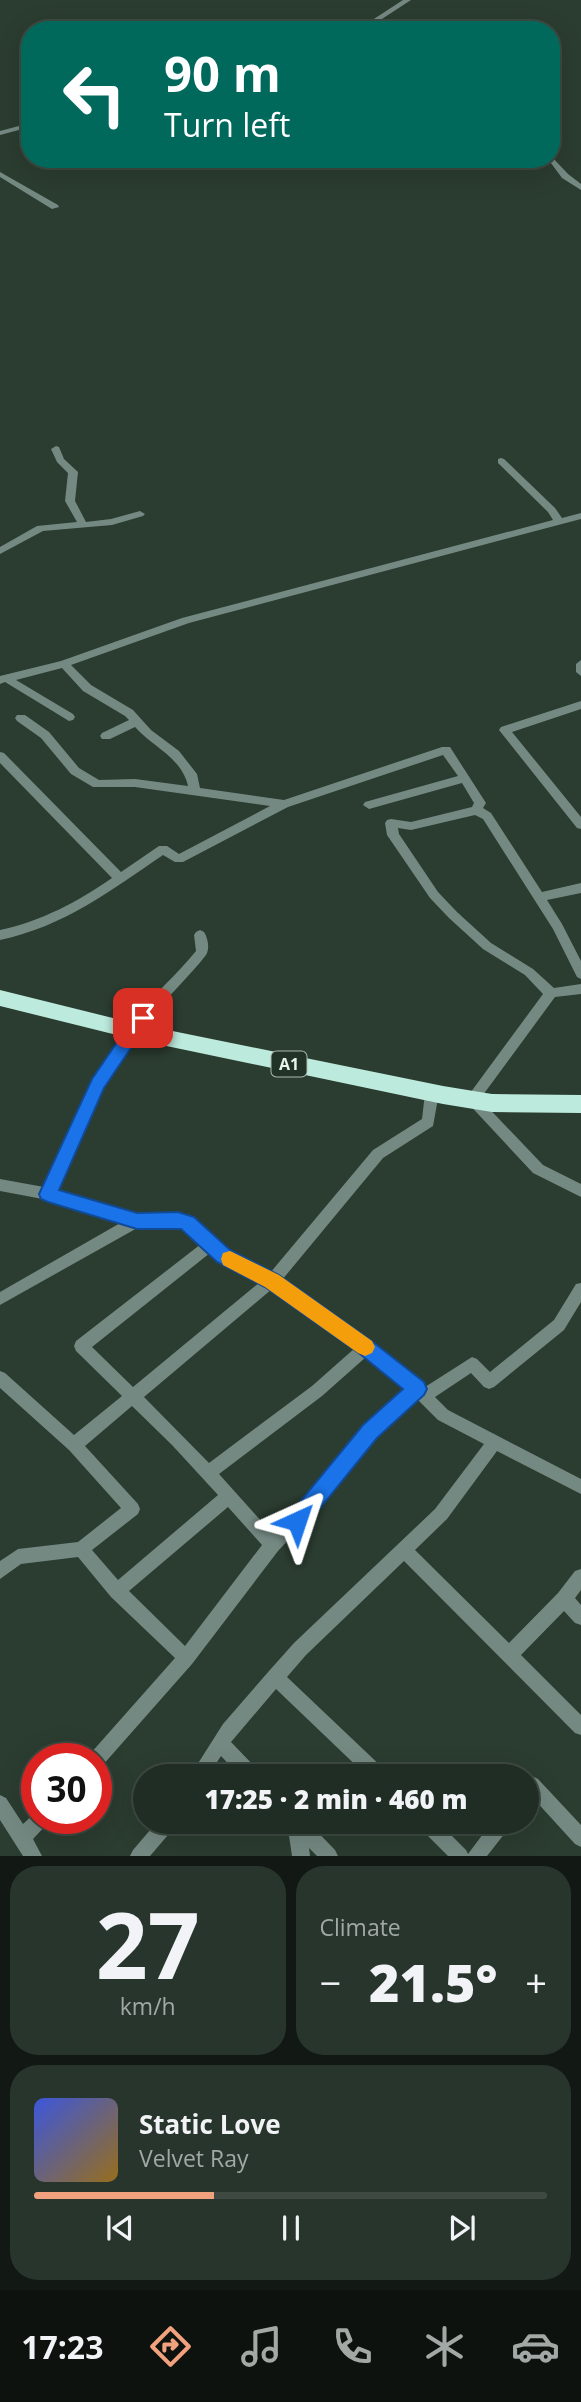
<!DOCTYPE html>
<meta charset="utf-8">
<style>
:root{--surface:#202d24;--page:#28352c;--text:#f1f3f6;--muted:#a2a8a6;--line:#3d4941;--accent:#f2a17e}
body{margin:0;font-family:"Open Sans",sans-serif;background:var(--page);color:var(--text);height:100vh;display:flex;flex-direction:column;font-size:26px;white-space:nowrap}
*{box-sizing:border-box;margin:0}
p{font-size:23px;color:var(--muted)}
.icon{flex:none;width:38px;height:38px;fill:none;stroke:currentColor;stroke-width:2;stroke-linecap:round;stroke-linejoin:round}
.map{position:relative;height:1856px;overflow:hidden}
.details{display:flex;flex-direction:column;gap:10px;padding:10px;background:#121914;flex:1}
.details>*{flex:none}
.guide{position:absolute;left:21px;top:21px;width:539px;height:147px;border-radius:28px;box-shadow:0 7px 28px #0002,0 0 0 2px var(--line);background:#00695c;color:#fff;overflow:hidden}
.speed{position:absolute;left:21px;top:1743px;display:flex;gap:14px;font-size:35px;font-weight:700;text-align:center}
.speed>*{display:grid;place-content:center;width:91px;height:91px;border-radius:50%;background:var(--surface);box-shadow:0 7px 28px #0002,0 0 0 2px var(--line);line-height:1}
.speed .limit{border:10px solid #d22;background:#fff;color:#111}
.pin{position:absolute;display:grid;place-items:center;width:60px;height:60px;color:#fff;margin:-30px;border-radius:14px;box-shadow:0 4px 10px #0006}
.me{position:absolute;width:77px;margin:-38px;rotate:42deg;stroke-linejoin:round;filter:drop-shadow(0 0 5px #0008)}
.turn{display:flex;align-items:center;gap:24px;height:147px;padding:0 28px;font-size:32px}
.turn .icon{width:91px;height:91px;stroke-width:2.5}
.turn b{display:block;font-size:49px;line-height:60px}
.big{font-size:52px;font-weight:800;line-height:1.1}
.details .card{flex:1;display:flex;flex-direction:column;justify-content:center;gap:10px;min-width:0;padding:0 24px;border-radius:28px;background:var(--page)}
.details .dial{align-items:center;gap:0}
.dial b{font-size:91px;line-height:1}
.song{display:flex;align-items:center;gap:21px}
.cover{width:84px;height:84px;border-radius:10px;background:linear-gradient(135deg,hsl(230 70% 55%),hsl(40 70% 35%))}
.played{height:7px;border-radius:4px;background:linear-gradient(90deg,var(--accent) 35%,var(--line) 35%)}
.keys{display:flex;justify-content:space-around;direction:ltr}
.heat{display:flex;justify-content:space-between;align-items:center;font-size:38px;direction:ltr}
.details .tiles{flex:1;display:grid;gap:10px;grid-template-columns:1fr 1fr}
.card:last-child{grid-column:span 2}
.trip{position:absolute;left:133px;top:1764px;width:406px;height:70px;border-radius:35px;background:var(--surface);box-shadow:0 7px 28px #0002,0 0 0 2px var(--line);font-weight:800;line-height:70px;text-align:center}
.tabs{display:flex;height:112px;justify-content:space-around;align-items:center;background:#0d120e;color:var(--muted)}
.tabs .icon{width:49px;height:49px}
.tabs .on{color:var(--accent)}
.tabs b{font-size:32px;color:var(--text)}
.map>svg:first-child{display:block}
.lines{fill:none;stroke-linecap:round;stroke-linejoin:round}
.minor{fill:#758983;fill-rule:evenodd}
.trunk{fill:#bceadc;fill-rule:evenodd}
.route{fill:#1a73e8;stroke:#114b97;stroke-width:2}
.slow{fill:#f59e0b}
.labels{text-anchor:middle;stroke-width:7;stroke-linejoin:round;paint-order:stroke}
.shield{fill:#213226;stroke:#acb9af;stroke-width:2}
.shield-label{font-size:16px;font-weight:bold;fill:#e8f3ea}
</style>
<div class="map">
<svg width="581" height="1856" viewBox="0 0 581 1856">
<rect width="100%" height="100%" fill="#2b3c30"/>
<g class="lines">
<g class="minor">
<polygon points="403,0 411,0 365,30 357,30"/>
<polygon points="30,123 30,127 0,135 0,131"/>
<polygon points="551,156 568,174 581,184 581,190 562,178 548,159 551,159"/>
<polygon points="0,172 58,205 59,207 52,209 0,177"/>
<polygon points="56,446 59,447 64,459 78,472 75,501 86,522 111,519 140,511 145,514 143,516 112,525 43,531 0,554 0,547 37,526 77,522 65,501 68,473 57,462 51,449"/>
<path d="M501,458L504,459L555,508L562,518L581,513V519L189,623L71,665L91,685L133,710L151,730L179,751L197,774L200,788L284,800L442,747H450L486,803L483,808L491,813L542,892L581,883V893L547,900L562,924L581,961V979L577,977L553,929L483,819L475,815L411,830L398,828L399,834L438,892L457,912L491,943L533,969L554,988L581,984V994L555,997L480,1099L543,1165L581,1184V1197L533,1173L465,1100L543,994L525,975L483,949L449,918L430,898L387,835L385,823L387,820L391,819L411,822L472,807L474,803L462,783L369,809L363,805L365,802L458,776L443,755L288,807L183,862H175L163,855C110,891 65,926 0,940V930C42,921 77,902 112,878L0,763V752L4,753L121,872L159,846H167L179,854L270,806L135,787H93L71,774L41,738L17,721L15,718L17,715H25L49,732L79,768L99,780L135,779L188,786C182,758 153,747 135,727L110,739H102L100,736L102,733L129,720L125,716L83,691L62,668L16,680L73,714L75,717L73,720L69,721L5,682L0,684V676L61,661L182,618L553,520L548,512L498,463V459Z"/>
<polygon points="581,660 581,676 576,672 576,664"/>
<polygon points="581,701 581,709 512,732 581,817 581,829 577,828 499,730 501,727"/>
<path d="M200,930L204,932C208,938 210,949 206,955C185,982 159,1004 139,1033C104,1081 80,1136 56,1191L137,1215L178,1214L192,1219L229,1252L270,1273L373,1150L422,1119L425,1093L427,1089L432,1088L437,1089L439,1093L433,1126L383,1158L282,1280L371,1343L425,1387L472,1357L477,1359L490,1372L554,1320L576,1284L581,1283V1302L564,1330L494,1387L489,1389L484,1387L471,1373L435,1397L448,1410L581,1479V1494L497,1451L447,1519L415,1550L509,1643L558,1593L575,1571L581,1569V1590L575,1598L581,1605V1625L575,1623L564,1611L521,1655L581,1715V1735L575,1733L404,1561L306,1655L287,1677L385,1770L387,1776H367L276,1689L231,1742L258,1770L260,1776H240L221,1756L208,1776H190L223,1724L269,1671L294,1643L435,1509L484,1444L438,1420L417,1399L375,1437L334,1491L278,1551L192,1664L102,1766L96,1768V1759H88L90,1754L175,1658L111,1597L78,1557L21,1564L0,1579V1561L18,1549L78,1542L121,1508L69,1450L0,1388V1371L5,1373L74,1435L122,1396L76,1351L74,1346L76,1341L201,1244L182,1228L178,1226L139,1227L0,1305V1292L122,1222L48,1200L0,1191V1179L44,1187C69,1131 94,1074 131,1024C150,997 175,977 196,951L194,935L196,932ZM210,1253L219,1260L260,1282L133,1387L92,1347ZM272,1289L355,1348L312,1386L209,1463L144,1397ZM366,1357L406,1389L365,1427L324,1481L272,1533L219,1474L322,1396ZM132,1406L172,1445L218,1495L118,1580L92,1550L138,1514L140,1509L138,1504L85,1446ZM228,1507L262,1545L185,1646L129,1591Z"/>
<polygon points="532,1776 538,1779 581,1825 581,1847 575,1844 533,1798 527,1801 527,1779"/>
<polygon points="0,1795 6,1798 23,1824 37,1811 37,1818 50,1818 47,1824 33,1839 42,1856 23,1856 0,1820"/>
<polygon points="157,1822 177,1822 174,1828 150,1856 130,1856 133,1850"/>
<polygon points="287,1822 308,1822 335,1850 338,1856 317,1856 309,1848 310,1856 292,1856"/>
<polygon points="417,1822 438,1822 466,1850 468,1854 492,1822 512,1822 509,1828 487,1856 448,1856 420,1828"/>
</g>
<polygon class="trunk" points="0,990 133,1023 443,1086 492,1094 581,1095 581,1113 492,1112 443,1104 133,1039 0,1006"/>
</g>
<polygon class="route" points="143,1011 149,1013 151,1018 104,1088 59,1190 137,1213 178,1212 194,1217 230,1250 279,1275 373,1342 424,1382 427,1389 424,1395 377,1438 304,1528 297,1531 290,1528 287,1521 290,1514 363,1425 403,1389 360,1354 265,1287 217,1262 181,1229 137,1229 48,1202 41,1199 39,1194 92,1079 137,1013"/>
<polygon class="slow" points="230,1251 279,1275 372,1341 375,1347 372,1353 365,1356 358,1353 265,1287 223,1265 221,1259 223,1253"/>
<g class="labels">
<rect class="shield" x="271.5" y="1051.5" width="35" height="25" rx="5"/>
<g class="shield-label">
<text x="289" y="1070">A1</text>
</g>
</g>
</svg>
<div class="speed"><div class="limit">30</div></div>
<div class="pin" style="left:143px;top:1018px;background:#d93025"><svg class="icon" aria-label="arrive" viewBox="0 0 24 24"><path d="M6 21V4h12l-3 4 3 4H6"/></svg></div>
<svg class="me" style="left:297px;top:1521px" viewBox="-20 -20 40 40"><path d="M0-17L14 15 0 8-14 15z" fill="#1a73e8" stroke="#fff" stroke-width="4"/></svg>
<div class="trip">17:25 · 2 min · 460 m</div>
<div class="guide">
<div class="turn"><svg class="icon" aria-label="left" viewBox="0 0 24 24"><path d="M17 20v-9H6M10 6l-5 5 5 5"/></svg><div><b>90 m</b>Turn left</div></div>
</div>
</div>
<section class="details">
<div class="tiles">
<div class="card dial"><b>27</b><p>km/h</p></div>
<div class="card"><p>Climate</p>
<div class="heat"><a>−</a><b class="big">21.5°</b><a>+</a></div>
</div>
<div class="card">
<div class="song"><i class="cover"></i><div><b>Static Love</b><p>Velvet Ray</p></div></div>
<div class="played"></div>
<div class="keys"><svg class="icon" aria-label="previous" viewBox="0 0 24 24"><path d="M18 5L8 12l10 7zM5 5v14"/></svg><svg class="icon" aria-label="pause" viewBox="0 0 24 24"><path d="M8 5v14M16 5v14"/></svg><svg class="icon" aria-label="next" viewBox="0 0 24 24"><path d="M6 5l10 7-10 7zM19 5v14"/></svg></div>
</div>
</div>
</section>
<nav class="tabs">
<b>17:23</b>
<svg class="icon on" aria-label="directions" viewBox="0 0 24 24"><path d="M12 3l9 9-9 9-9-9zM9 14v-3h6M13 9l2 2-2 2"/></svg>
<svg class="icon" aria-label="music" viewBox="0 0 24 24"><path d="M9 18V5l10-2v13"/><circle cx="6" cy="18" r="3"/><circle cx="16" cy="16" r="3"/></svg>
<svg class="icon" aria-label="phone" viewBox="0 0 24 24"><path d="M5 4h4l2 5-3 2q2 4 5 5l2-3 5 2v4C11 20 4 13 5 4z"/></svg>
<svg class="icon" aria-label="climate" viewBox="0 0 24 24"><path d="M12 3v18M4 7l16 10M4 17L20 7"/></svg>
<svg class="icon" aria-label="car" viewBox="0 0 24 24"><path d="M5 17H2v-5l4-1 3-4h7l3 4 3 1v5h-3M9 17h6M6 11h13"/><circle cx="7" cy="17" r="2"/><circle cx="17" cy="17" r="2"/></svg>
</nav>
